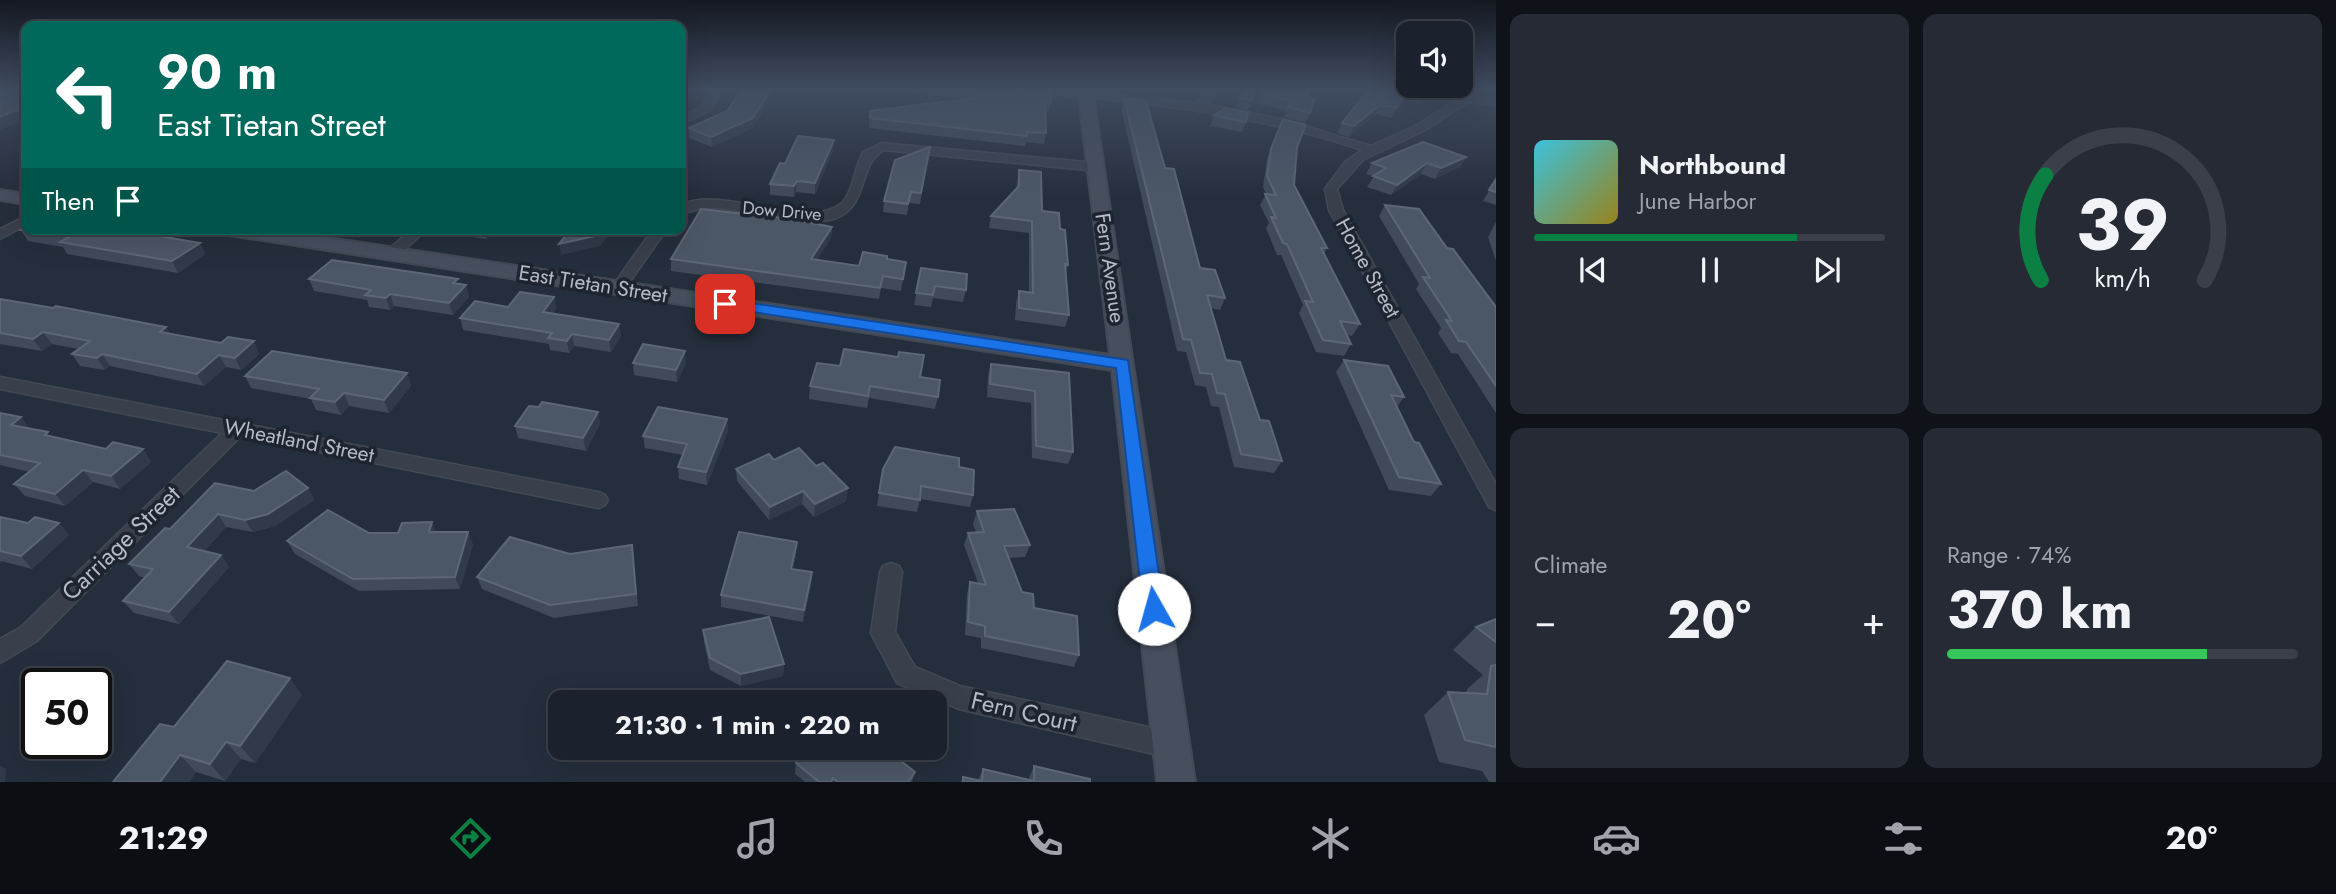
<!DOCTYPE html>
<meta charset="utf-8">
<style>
:root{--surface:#1c222d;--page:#252a35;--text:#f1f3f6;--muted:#a0a4aa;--line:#3a3f49;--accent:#0b8043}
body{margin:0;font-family:Jost,sans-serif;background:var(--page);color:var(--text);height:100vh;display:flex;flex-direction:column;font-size:26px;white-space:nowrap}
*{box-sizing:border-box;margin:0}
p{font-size:23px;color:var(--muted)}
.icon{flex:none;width:38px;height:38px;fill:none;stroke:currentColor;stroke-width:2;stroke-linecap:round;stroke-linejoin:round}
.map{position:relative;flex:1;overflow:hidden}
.side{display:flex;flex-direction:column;gap:14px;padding:14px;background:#0f1319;width:840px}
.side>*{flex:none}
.banner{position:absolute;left:21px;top:21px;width:665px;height:214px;border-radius:14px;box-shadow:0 7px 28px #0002,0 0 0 2px var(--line);background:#00695c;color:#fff;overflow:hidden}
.controls{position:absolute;left:1396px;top:21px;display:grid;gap:14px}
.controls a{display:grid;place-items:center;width:77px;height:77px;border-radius:14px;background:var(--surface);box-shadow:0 7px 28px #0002,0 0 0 2px var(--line);font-size:35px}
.speed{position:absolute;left:21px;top:668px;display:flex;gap:14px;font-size:35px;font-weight:700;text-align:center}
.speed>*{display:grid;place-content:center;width:91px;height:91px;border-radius:50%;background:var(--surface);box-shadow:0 7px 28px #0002,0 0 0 2px var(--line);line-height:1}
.speed .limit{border:4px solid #111;border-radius:10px;background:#fff;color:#111}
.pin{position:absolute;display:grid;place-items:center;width:60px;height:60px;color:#fff;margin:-30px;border-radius:14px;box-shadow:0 4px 10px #0006}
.me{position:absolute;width:77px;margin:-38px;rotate:353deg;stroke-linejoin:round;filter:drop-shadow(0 0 5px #0008)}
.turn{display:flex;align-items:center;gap:24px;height:147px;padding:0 21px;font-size:32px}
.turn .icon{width:91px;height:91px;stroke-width:2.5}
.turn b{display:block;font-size:49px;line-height:60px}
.then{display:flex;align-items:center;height:66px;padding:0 21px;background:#0003;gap:14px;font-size:26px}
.big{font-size:52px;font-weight:700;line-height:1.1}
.side .widget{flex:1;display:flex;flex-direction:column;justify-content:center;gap:10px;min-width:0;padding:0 24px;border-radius:14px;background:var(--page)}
.side .dial{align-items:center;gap:0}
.dial svg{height:182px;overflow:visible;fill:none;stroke:var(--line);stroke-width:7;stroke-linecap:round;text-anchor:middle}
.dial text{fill:var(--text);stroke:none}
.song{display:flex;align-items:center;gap:21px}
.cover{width:84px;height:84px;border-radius:10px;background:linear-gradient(135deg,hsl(190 70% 55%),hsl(50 70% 35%))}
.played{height:7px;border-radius:4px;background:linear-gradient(90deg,var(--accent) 75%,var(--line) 75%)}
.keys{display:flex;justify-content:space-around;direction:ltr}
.heat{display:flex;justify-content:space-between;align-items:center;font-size:38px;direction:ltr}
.charge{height:10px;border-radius:5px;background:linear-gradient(90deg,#34c759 74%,var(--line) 0)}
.side .tiles{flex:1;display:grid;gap:14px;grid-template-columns:repeat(2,1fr)}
.trip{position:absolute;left:548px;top:690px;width:399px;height:70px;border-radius:14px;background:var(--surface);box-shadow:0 7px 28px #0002,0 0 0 2px var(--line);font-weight:700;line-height:70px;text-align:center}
.tab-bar{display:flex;height:112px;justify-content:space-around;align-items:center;background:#0b0e12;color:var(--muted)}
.tab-bar .icon{width:49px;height:49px}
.tab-bar .current{color:var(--accent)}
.tab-bar b{font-size:32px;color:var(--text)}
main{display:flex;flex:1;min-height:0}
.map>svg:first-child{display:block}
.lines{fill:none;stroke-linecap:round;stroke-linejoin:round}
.street-casing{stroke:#424955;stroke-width:3}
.secondary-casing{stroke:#424955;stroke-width:4}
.street{fill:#39404c;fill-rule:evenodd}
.secondary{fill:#474f5f;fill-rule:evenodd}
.wall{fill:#404a5a}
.shaded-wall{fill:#303a49}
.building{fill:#4c5766;stroke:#5d6675;stroke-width:2}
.route{fill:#1a73e8;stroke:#114b97;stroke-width:2}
.labels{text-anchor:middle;stroke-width:7;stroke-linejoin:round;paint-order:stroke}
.far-street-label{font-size:18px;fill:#b5bbc7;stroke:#1e2531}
.street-label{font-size:21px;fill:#b5bbc7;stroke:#1e2531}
.near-street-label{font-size:24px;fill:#b5bbc7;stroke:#1e2531}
</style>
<main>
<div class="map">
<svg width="1496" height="782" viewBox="0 0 1496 782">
<rect width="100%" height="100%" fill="#252e3c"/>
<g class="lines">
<g class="street-casing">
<g id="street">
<polygon points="714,88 724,88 709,111 681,124 681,117 701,107"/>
<path d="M1012,88H1048L1196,103L1212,88H1222L1206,104L1285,120L1371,146L1417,125L1460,98L1456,88H1466L1470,96L1496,99V105L1468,102L1425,130L1363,160L1337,189L1343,210L1496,484V510L1489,507L1329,210L1325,189L1345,162L1362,150C1250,112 1135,101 1017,91Z"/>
<path d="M882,143L1096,163L1102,167L1096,171L884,150C857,166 870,203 837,218C814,228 741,208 712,208C700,208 692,211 681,214V205C720,184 809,232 842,203C853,192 855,166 863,152Z"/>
<polygon points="26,216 26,225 0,239 0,229"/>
<polygon points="412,229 427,229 397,257 387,257 387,251"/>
<polygon points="653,229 667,229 624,290 614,290 612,287"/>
<polygon points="0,377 598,492 605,495 608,500 605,505 598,508 241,436 37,641 0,663 0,639 21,627 222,433 0,389"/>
<polygon points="891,563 899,566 902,572 895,632 915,667 960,686 1171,732 1180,736 1184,745 1180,754 1171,758 959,709 897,683 871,633 880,572 883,566"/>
</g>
</g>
<g class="secondary-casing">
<g id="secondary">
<polygon points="1078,88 1092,88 1195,782 1157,782 1112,370 229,235 220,229 269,229 1110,355"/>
<polygon points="0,190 26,194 26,204 0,200"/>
</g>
</g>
<use href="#street" class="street"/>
<use href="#secondary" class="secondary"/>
</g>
<g class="wall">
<polygon points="26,88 26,120 22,120 0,130"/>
<polygon points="894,88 1051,88 1051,102 1049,111 1046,111 1046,133 1044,144 1026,142 1025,146 869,128 870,111 964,99 894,92"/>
<polygon points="1381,88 1426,88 1425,93 1420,103 1404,100 1391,118 1376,114 1349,137 1337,133 1342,123 1380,90"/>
<polygon points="1259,93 1307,97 1310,113 1305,123 1284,117 1287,111 1255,103"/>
<polygon points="1239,97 1252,100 1248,110 1235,107"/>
<polygon points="1124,98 1165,168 1200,268 1225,298 1220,310 1211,308 1226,360 1282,461 1274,473 1234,467 1219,407 1211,406 1206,387 1195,385 1186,352 1177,351 1121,108"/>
<polygon points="727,111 753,128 712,147 689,138 689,128"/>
<polygon points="1214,116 1246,122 1242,132 1210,126"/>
<polygon points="1283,119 1297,147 1294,185 1327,248 1324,254 1360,324 1352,336 1347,335 1351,344 1344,356 1316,352 1299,313 1303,305 1281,255 1277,255 1266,228 1269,223 1260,205 1266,194 1263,187 1267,159"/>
<polygon points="834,140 833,150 815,194 796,192 794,197 770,195 770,184 785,164"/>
<polygon points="930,147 920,204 909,203 907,215 883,212 884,201"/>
<polygon points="1466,157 1460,167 1435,179 1421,174 1391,195 1367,187 1374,176 1366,174 1372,163"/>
<polygon points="1019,170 1042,211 1060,229 1068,265 1066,271 1069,315 1065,327 1015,320 1016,303 1019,291 1029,292 1029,233 989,228 991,216 1016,189 1017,181"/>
<polygon points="1496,179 1496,205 1483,201"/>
<polygon points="1385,205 1447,248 1496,307 1496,413 1458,354 1451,353 1438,333 1441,328 1416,289 1419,284 1379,216"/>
<polygon points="1496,222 1496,261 1488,237"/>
<polygon points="832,227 831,238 817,260 859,266 887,259 906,262 901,291 881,288 879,299 671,271 671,259"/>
<polygon points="458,229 496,229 486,239 460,235"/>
<polygon points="21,230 200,243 205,254 178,273 67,254 63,247 28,241"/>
<polygon points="921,268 966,290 963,302 933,298 931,307 914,305"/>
<polygon points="309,279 459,284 466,285 469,297 453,315 394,306 390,310 369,307 367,300 314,291"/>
<polygon points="554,297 556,309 553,313 619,324 621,336 611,352 574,346 569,353 550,350 549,344 463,330 460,318 508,307"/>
<polygon points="0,299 170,333 221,343 254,341 259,354 241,370 226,367 204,386 110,366 105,370 80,366 72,354 78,349 52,344 42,351 0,344"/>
<polygon points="1344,360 1404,397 1397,407 1414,442 1441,484 1431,496 1389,490 1336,372"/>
<polygon points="633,363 686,363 677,382 634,375"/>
<polygon points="991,364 1069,373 1073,452 1068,464 1032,458 1031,403 987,397 988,376"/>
<polygon points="407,373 411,386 389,413 349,406 341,415 316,410 311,399 251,388 245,376"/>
<polygon points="920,377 938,397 935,409 869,398 867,408 809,399 810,386"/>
<polygon points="539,407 598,412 600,424 586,451 518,438 515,426"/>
<polygon points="0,413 30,428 51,436 106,449 143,449 151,462 120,489 93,482 65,506 25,496 14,484 30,472 0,465"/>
<polygon points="727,419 728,431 707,485 679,479 678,467 683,455 645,448 643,436"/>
<polygon points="774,460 816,466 848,488 846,501 814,517 802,504 769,520 737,481 736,469"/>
<polygon points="959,467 973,495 970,507 920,499 917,512 877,506 883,469"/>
<polygon points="308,488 314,500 275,526 253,532 226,527 204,551 221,555 229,567 179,624 134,613 123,601 145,578 139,576 129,564 170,529 254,491"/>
<polygon points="977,511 1030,545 1025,557 1009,558 1022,592 1034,608 1079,655 1074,667 981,648 981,638 965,635 967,594 970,582 978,583 964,545 968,533 976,532 973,524"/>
<polygon points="0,517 28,523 59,523 69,535 32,569 1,561 0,563"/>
<polygon points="436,532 473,544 460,589 359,591 295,554 287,541 369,533"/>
<polygon points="632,545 638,606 554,618 482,589 477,577 570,554"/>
<polygon points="796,555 793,569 812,572 811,585 803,622 721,607 721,595"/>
<polygon points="1496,619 1496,782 1489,782 1482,771 1439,762 1424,715 1448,692 1466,693 1467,689 1483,675 1453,650 1476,627"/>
<polygon points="703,630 784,664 783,676 741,686 710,670 704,642"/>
<polygon points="302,695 255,763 241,759 225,781 196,772 189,782 113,782 174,727"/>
<polygon points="796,763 915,772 912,782 805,782 795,774"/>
<polygon points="1034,766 1090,782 961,782 963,777 978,780 983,769 1029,780 1029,778"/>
</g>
<g class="shaded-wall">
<polygon points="0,88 12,88 0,94"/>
<polygon points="681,88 689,88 684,93 681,94"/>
<polygon points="772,88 777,88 753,128 712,147 711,137"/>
<polygon points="1409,90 1404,100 1391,118 1396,108"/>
<polygon points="1380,105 1376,114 1349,137 1354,126"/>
<polygon points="16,110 22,120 0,130 0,117"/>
<polygon points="834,140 833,150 815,194 815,183"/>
<polygon points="1466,157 1460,167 1435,179 1441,168"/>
<polygon points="1427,163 1421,174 1391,195 1397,185"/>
<polygon points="797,181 796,192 794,197 794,186"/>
<polygon points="832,227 831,238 811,271 811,259"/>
<polygon points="484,229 496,229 486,239"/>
<polygon points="603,229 613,229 600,246 561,255 559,244"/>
<polygon points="200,243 205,254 178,273 172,261"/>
<polygon points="466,285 469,297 453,315 449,303"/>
<polygon points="390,294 394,306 390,310 386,298"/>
<polygon points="554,297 556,309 545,324 543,312"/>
<polygon points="619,324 621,336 611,352 609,340"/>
<polygon points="166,327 173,339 160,332"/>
<polygon points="43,332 52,344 42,351 33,339"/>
<polygon points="572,334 574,346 569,353 567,341"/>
<polygon points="254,341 259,354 241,370 235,358"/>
<polygon points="685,351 686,363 677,382 676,370"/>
<polygon points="102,354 110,366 105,370 97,358"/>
<polygon points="219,355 226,367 204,386 197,374"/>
<polygon points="407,373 411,386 389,413 384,400"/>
<polygon points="344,393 349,406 341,415 335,402"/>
<polygon points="598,412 600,424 586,451 583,438"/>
<polygon points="21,417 31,430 11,425"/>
<polygon points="727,419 728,431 707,485 706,472"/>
<polygon points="143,449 151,462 120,489 111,476"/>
<polygon points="83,470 93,482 65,506 55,494"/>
<polygon points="308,488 314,500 275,526 253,532 245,520"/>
<polygon points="848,488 846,501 814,517 815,504"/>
<polygon points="803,491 802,504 769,520 770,507"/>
<polygon points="218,514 226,527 196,560 187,547"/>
<polygon points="432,522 437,535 429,532"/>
<polygon points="59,523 69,535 32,569 21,556"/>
<polygon points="468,532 473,544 460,589 455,577"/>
<polygon points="797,542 796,555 790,581 791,569"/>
<polygon points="221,555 229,567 179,624 169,612"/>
<polygon points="812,572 811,585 803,622 804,610"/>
<polygon points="784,664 783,676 741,686 741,674"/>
<polygon points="290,678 302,695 255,763 240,746"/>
<polygon points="226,742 241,759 225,781 210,764"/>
<polygon points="180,755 196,772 189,782 160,782"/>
<polygon points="0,765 6,769 5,782 0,782"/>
</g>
<g class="building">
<polygon points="13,88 26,88 26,111 16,110 0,117 0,93"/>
<polygon points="743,88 772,88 753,118 711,137 689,128 727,111"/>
<polygon points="944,88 1051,88 1051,102 1045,101 1046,133 1027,132 1027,136 870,118 870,111 975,98 975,91"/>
<polygon points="1252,88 1255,88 1252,100 1239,97"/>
<polygon points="1265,88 1311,88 1307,97 1315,99 1310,113 1288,107 1291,101 1259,93"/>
<polygon points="1370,88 1382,90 1383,88 1426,88 1425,93 1409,90 1396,108 1380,105 1354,126 1342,123"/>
<polygon points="1124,98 1146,101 1165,168 1174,169 1200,268 1215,270 1225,298 1207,295 1226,360 1240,362 1260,420 1269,421 1282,461 1241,454 1225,394 1217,393 1212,374 1200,373 1191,340 1183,339"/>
<polygon points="1225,108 1248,112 1246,122 1214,116"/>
<polygon points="1283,119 1306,125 1297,147 1294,185 1327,248 1321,248 1360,324 1340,321 1351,344 1323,340 1305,301 1313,302 1287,244 1283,243 1271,217 1276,218 1265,194 1276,195 1267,176 1271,149"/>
<polygon points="798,136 834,140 815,183 797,181 794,186 770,184 780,163 785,164"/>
<polygon points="1423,142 1466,157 1441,168 1427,163 1397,185 1373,176 1386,168 1372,163"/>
<polygon points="930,147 921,193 911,192 908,204 884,201 895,160"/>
<polygon points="1019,170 1041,172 1042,211 1059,213 1060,229 1065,230 1068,265 1065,264 1069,315 1019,308 1019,291 1033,293 1032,221 991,216 1019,186"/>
<polygon points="1496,179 1496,192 1489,190"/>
<polygon points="1385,205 1419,209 1447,248 1453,249 1496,307 1496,386 1466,342 1459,341 1446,320 1452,321 1423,277 1430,278"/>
<polygon points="701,209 792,219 832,227 811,259 859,266 863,252 887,256 887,259 906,262 903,279 883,276 880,288 671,259"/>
<polygon points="26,227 26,229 119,229 200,243 172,261 60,242 69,237 21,230"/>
<polygon points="571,229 603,229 599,235 559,244"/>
<polygon points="332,260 458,279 453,283 466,285 449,303 390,294 386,298 365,295 371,290 309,279"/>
<polygon points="921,268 967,274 966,290 935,286 933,295 916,293"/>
<polygon points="520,292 554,297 543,312 619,324 609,340 572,334 567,341 548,338 552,333 460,318 475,301 508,307"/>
<polygon points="0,299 53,308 56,306 166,327 160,332 221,343 228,337 254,341 235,358 219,355 197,374 102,354 97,358 72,354 90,341 43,332 33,339 0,333"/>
<polygon points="643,344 685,351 676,370 633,363"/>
<polygon points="844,349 898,357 899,352 924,355 920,377 940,380 938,397 870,386 868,396 810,386 817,363 840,366"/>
<polygon points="272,351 407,373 384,400 344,393 335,402 310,398 319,389 245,376"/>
<polygon points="1344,360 1388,366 1404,397 1391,395 1414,442 1419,443 1441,484 1399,477"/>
<polygon points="991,364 1069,373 1073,452 1036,446 1035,391 990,384"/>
<polygon points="542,402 598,412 583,438 515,426 529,406 539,407"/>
<polygon points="658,407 727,419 706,472 678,467 687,444 643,436"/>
<polygon points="0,413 21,417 11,425 48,432 45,435 106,449 113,442 143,449 111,476 83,470 55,494 14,484 40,463 0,455"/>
<polygon points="895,447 959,458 959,467 974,470 973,495 921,486 920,500 879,493 883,469"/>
<polygon points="799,448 816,466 823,463 848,488 815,504 803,491 770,507 736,469 769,454 774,460"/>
<polygon points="286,471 308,488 268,514 245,520 218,514 187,547 221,555 169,612 123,601 153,569 129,564 165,528 170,529 215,483 254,491"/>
<polygon points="1014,509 1030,545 1004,546 1022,592 1033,594 1034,608 1077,616 1079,655 985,636 985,626 968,622 970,582 986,585 968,533 984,532 977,511"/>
<polygon points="328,510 369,533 398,533 402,523 432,522 429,532 468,532 455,577 353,579 287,541"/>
<polygon points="0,517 28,523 35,517 59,523 21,556 0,551"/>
<polygon points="739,532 797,542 791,569 812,572 804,610 721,595"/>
<polygon points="510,537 570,554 632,545 636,594 550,605 477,577"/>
<polygon points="769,617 784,664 741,674 710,658 703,630"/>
<polygon points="1496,619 1496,642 1476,627"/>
<polygon points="227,661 290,678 240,746 226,742 210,764 180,755 160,782 113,782 160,724 174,727"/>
<polygon points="1496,665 1496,747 1465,740 1448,692 1487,694 1491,666"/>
<polygon points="810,747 883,747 915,772 908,782 838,782 833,778 831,782 819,782 796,763"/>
<polygon points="1034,766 1090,779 1090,782 963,782 963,777 982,781 983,769 1034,781"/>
</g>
<linearGradient id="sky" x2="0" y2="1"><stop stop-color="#141921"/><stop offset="0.45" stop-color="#404c61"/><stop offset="1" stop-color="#404c61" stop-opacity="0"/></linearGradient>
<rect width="1496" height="197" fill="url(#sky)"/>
<polygon class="route" points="725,299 1128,360 1164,609 1161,615 1154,618 1146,615 1143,609 1116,368 720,307 718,304"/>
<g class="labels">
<g class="far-street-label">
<text transform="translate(782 211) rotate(5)" y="6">Dow Drive</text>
</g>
<g class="street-label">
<text transform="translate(1110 268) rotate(82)" y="7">Fern Avenue</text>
<text transform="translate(1368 268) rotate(61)" y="7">Home Street</text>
<text transform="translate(593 284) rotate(9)" y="7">East Tietan Street</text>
<text transform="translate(299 441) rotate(11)" y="7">Wheatland Street</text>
</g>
<g class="near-street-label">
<text transform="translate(121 543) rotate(-44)" y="8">Carriage Street</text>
<text transform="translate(1024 712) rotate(13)" y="8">Fern Court</text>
</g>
</g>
</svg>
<div class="controls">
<a><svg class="icon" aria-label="sound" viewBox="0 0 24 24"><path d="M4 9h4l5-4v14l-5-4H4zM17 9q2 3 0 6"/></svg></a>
</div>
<div class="speed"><div class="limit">50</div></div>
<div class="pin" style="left:725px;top:304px;background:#d93025"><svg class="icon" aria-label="arrive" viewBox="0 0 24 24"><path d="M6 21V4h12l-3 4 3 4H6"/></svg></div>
<svg class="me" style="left:1154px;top:609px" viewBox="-20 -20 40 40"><circle r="19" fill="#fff"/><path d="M0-13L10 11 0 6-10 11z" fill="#1a73e8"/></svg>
<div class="trip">21:30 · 1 min · 220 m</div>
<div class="banner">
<div class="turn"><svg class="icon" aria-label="left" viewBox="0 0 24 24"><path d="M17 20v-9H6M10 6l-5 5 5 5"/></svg><div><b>90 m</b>East Tietan Street</div></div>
<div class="then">Then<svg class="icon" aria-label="arrive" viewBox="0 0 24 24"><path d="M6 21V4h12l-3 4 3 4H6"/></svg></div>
</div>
</div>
<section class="side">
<div class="tiles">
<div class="widget">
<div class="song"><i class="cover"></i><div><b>Northbound</b><p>June Harbor</p></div></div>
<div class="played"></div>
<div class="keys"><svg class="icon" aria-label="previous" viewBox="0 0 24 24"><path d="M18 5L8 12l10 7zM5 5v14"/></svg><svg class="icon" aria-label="pause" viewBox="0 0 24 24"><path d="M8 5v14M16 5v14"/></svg><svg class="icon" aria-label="next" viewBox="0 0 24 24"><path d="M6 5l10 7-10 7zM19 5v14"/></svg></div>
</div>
<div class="widget dial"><svg viewBox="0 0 100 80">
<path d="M14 69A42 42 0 1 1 86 69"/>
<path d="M14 69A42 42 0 0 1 16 23" stroke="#0b8043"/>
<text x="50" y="56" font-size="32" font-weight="700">39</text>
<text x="50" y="72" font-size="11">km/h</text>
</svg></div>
<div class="widget"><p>Climate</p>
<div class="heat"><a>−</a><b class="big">20°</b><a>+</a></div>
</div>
<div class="widget"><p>Range · 74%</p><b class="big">370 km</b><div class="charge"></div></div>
</div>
</section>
</main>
<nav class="tab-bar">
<b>21:29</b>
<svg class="icon current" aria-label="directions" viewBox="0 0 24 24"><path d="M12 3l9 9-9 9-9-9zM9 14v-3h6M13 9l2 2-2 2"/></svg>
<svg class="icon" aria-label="music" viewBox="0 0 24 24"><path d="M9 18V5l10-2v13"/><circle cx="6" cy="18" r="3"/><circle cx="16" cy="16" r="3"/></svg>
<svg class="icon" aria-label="phone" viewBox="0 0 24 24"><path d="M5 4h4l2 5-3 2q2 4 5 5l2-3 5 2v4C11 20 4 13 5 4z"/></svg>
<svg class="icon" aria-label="climate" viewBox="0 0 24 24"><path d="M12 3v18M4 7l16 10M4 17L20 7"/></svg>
<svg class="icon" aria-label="car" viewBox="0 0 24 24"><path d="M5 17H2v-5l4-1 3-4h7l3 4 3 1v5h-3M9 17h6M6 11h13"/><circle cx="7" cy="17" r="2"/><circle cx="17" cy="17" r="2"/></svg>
<svg class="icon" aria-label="filters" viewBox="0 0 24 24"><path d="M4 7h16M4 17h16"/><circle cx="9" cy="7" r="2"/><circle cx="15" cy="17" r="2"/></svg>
<b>20°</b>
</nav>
